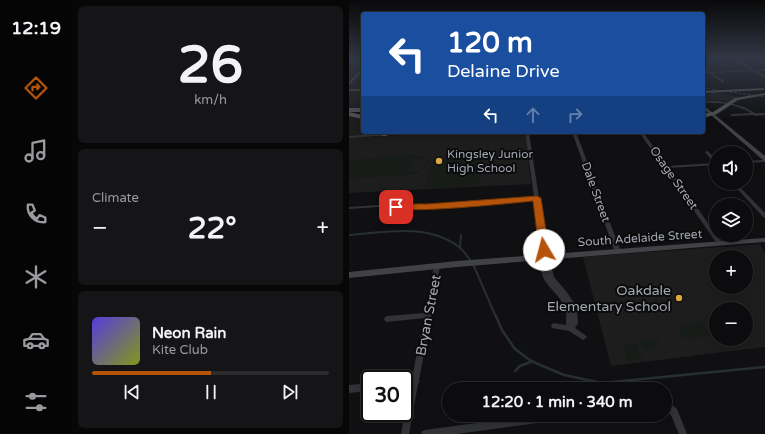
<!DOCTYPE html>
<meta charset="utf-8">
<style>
:root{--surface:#0c0c0e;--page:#151517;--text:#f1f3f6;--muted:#9a9b9e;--line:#2c2c2e;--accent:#b45309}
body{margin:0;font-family:"Varela Round",sans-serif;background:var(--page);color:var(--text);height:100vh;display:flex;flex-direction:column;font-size:15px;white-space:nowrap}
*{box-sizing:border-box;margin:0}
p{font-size:13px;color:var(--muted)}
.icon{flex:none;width:22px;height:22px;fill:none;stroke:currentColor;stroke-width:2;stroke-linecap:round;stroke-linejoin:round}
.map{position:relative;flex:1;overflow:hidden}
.side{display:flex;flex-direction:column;gap:6px;padding:6px;background:#070708;width:277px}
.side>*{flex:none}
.guide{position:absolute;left:12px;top:12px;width:344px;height:122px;border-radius:4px;box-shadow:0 2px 10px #0003,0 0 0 1px var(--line);background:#1a4fa0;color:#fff;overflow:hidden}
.tools{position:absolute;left:360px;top:146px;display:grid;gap:8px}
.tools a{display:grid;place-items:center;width:44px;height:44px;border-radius:50%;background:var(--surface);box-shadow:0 2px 10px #0003,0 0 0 1px var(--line);font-size:20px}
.speed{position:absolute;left:12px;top:370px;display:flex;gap:8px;font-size:20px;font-weight:700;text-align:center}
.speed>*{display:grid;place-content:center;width:52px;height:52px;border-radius:50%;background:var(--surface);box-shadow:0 2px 10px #0003,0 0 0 1px var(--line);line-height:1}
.speed .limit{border:2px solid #111;border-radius:6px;background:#fff;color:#111}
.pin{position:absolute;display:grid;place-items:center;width:34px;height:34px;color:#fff;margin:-17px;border-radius:8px;box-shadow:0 2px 6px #0006}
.me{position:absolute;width:44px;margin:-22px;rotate:352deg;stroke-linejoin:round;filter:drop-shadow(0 0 3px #0008)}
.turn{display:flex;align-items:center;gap:14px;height:84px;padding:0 20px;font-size:18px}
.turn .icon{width:52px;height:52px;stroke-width:2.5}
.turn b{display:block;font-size:28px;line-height:34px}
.lanes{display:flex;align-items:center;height:38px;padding:0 20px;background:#0003;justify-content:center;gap:20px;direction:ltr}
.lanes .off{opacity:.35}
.big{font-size:30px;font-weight:800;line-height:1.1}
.side .card{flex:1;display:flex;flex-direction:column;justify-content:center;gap:6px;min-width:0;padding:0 14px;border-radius:6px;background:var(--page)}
.side .dial{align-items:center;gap:0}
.dial b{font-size:52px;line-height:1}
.song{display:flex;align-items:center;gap:12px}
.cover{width:48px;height:48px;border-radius:6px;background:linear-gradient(135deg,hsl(250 70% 55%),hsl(70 70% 35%))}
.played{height:4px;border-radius:2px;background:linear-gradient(90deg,var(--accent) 50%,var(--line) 50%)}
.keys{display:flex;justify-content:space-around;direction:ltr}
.heat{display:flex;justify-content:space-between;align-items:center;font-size:22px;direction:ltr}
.trip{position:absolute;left:93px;top:382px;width:230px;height:40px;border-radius:20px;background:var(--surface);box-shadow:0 2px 10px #0003,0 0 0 1px var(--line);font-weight:800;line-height:40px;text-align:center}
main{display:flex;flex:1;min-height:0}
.tab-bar{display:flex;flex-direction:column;width:72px;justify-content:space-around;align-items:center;background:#050506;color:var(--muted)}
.tab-bar .icon{width:28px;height:28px}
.tab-bar .active{color:var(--accent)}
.tab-bar b{font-size:18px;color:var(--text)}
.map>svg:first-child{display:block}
.built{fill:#1d1d1e;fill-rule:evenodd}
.green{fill:#171c18;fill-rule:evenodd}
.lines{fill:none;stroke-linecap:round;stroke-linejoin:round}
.stream-far1{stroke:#282f33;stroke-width:2}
.stream{stroke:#282f33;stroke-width:2.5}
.street{fill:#323336;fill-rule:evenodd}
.secondary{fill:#404246;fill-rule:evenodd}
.primary{fill:#4e5055;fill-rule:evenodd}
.rail{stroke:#45474b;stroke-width:1;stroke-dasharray:2.5 2;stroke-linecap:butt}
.route{fill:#b45309;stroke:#753606}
.poi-dot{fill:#dba63f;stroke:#0b0b0c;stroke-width:1.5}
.labels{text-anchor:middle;stroke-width:4;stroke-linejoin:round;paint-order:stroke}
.poi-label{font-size:12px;fill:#a3a7b1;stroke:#0b0b0c;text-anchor:start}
.street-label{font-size:12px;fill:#a3a7b1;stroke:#0b0b0c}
.near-poi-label{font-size:14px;fill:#a3a7b1;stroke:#0b0b0c;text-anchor:end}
.near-street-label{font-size:14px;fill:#a3a7b1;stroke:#0b0b0c}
</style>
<main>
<nav class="tab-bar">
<b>12:19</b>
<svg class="icon active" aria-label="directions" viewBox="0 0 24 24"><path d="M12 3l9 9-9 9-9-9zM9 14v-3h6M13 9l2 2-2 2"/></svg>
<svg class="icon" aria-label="music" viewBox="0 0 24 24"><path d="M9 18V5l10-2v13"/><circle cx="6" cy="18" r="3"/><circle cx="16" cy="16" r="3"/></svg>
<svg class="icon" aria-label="phone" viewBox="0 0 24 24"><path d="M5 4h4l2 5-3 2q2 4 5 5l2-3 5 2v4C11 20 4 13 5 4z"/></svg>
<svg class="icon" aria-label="climate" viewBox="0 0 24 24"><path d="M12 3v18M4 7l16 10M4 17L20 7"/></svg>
<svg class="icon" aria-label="car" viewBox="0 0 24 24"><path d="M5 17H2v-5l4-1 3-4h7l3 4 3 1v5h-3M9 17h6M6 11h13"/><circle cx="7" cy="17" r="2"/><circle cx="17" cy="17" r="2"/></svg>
<svg class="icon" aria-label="filters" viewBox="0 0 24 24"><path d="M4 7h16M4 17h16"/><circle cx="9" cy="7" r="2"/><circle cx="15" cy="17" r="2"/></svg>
</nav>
<section class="side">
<div class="card dial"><b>26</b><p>km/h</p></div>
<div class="card"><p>Climate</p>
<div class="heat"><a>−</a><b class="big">22°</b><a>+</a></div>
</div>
<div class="card">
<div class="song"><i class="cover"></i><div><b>Neon Rain</b><p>Kite Club</p></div></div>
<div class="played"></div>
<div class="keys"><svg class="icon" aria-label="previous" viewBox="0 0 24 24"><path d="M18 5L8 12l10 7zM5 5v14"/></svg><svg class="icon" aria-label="pause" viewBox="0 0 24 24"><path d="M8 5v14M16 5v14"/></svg><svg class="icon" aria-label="next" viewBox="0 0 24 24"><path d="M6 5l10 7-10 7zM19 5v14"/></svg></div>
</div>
</section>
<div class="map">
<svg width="416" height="434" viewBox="0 0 416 434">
<rect width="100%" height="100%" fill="#101012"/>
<g class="built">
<rect x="0" y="59" width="14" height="52"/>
<polygon points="367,92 390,97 380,102 368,100 354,101 354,93"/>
<polygon points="0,113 14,115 14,132 40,132 36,134 0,136"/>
<polygon points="108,132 176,132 182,184 0,193 0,138"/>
<path d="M411,244L416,254V347L262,366L234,257ZM367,257H397V287H367ZM367,309H397V339H367Z"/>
</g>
<g class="green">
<path d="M66,155L77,158L81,163L76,169L66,174L0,179V168L4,161L0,162V160ZM65,157L75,159L78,164L72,170L60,173Z"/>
<polygon points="135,156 131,182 124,186 75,188 83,161"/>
<polygon points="354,323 361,336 349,338 343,324"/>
<polygon points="341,324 347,338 335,339 329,325"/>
<polygon points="308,339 309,341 305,349 295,350 289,341"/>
<polygon points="288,344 293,359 278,361 274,346"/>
</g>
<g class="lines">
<g class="stream-far1">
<path d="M0,235C36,232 79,223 110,247C115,251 118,256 122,261"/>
<polyline points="111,247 112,235"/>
<polyline points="124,264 147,317"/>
</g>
<g class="stream">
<polyline points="147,316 153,330 166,349 182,361 215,375 253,383 416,367"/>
<polyline points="166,371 171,366 184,361"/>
</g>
<g class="street">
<polygon points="384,59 387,59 405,70 416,69 416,71 408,71 416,76 416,78 404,71 363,73 375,81 375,82 374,83 360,73 354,74 354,72 358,72 354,69 354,67 361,72 402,70"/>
<polygon points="411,59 416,60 416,62 411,60"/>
<path d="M354,101H368L381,103L395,107L406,113H416V115L406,116L404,115L383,116H382V114L402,113C387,104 371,102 354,103Z"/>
<polygon points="49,132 56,132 44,135 0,138 0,136"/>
<path d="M176,132H180L199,258L202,263L205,277L217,291L228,307L229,323L226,328L236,335L238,337L236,339L234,340L220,331L203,328L202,326L203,324L205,323L217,325C217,319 218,314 216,309C209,288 187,285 193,258L185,200L57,209L29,207L0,209V207L29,205L57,207L185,197Z"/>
<polygon points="223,132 227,132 272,252 271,253 267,253 266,252"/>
<polygon points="290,132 294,132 318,166 365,163 356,152 358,151 359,151 367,160 367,165 320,168 373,243 374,244 373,245 369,245"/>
<polygon points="416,160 416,162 397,163 397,161"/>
<polygon points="383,183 387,183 416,213 416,218 414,217"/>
<polygon points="88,264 90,265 91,266 82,313 83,315 82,317 70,380 71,381 69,384 60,434 52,434 61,386 55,387 55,379 63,378 75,318 38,322 36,321 35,319 36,317 38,316 76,313 85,266 86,265"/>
<polygon points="21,383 21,391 0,393 0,385"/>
<polygon points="316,401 319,402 328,409 338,434 330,434 322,415 316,410"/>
<polygon points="187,415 222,415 221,418 218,419 108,434 72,434 73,431 76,430"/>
</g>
<g class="secondary">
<polygon points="10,71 13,72 0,85 0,82"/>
<rect x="0" y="89" width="14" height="2"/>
<polygon points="354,105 416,156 416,161 414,160 354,108"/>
<polygon points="416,238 416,242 108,267 0,278 0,272 108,261"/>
</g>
<g class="primary">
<polygon points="415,88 415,90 354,93 354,91"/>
<polygon points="416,93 416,95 389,100 368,114 354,118 354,114 364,112 386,98"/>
<rect x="0" y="108" width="14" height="4"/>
<polygon points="0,112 14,115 14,119 0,116"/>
<polygon points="37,132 45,132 37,136 33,136 33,134"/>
<polygon points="50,132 85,132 82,134 53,134"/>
</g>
<polyline class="rail" points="354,88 416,97"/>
</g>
<linearGradient id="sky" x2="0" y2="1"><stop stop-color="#09090a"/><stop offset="0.49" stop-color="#313744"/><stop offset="1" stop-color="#313744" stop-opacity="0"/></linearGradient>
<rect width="416" height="120" fill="url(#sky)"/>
<path class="route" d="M188,196L192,198L200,250L195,253L190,250L184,201C165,203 50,215 43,207L47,204H78Z"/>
<g class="poi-dot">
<circle cx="90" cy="161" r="4"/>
<circle cx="330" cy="298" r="4"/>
</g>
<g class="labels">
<g class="poi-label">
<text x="98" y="158">Kingsley Junior<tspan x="98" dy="14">High School</tspan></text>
</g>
<g class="street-label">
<text transform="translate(325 178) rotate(55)" y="4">Osage Street</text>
<text transform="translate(247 192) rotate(70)" y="4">Dale Street</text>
<text transform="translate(291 238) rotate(-4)" y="4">South Adelaide Street</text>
</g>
<g class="near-poi-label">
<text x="322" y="295">Oakdale<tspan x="322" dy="16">Elementary School</tspan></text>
</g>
<g class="near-street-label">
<text transform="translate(79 315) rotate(-79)" y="5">Bryan Street</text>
</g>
</g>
</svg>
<div class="tools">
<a><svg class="icon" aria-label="sound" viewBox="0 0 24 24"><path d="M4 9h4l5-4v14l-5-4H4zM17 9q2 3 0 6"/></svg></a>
<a><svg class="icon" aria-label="layers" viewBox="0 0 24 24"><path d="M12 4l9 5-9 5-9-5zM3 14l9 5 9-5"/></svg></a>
<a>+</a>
<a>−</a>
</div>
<div class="speed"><div class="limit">30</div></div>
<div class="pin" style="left:47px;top:207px;background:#d93025"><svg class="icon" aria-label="arrive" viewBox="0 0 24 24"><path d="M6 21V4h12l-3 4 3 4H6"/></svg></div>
<svg class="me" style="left:195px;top:250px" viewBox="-20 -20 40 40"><circle r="19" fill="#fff"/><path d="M0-13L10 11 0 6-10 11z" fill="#b45309"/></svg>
<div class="trip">12:20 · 1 min · 340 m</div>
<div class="guide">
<div class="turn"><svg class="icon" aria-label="left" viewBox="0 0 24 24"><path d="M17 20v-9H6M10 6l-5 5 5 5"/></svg><div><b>120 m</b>Delaine Drive</div></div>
<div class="lanes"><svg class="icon" aria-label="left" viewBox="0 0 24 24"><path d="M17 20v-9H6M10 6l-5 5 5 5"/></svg><svg class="icon off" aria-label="ahead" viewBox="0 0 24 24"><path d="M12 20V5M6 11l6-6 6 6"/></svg><svg class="icon off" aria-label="right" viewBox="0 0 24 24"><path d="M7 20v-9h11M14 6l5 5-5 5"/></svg></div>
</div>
</div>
</main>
